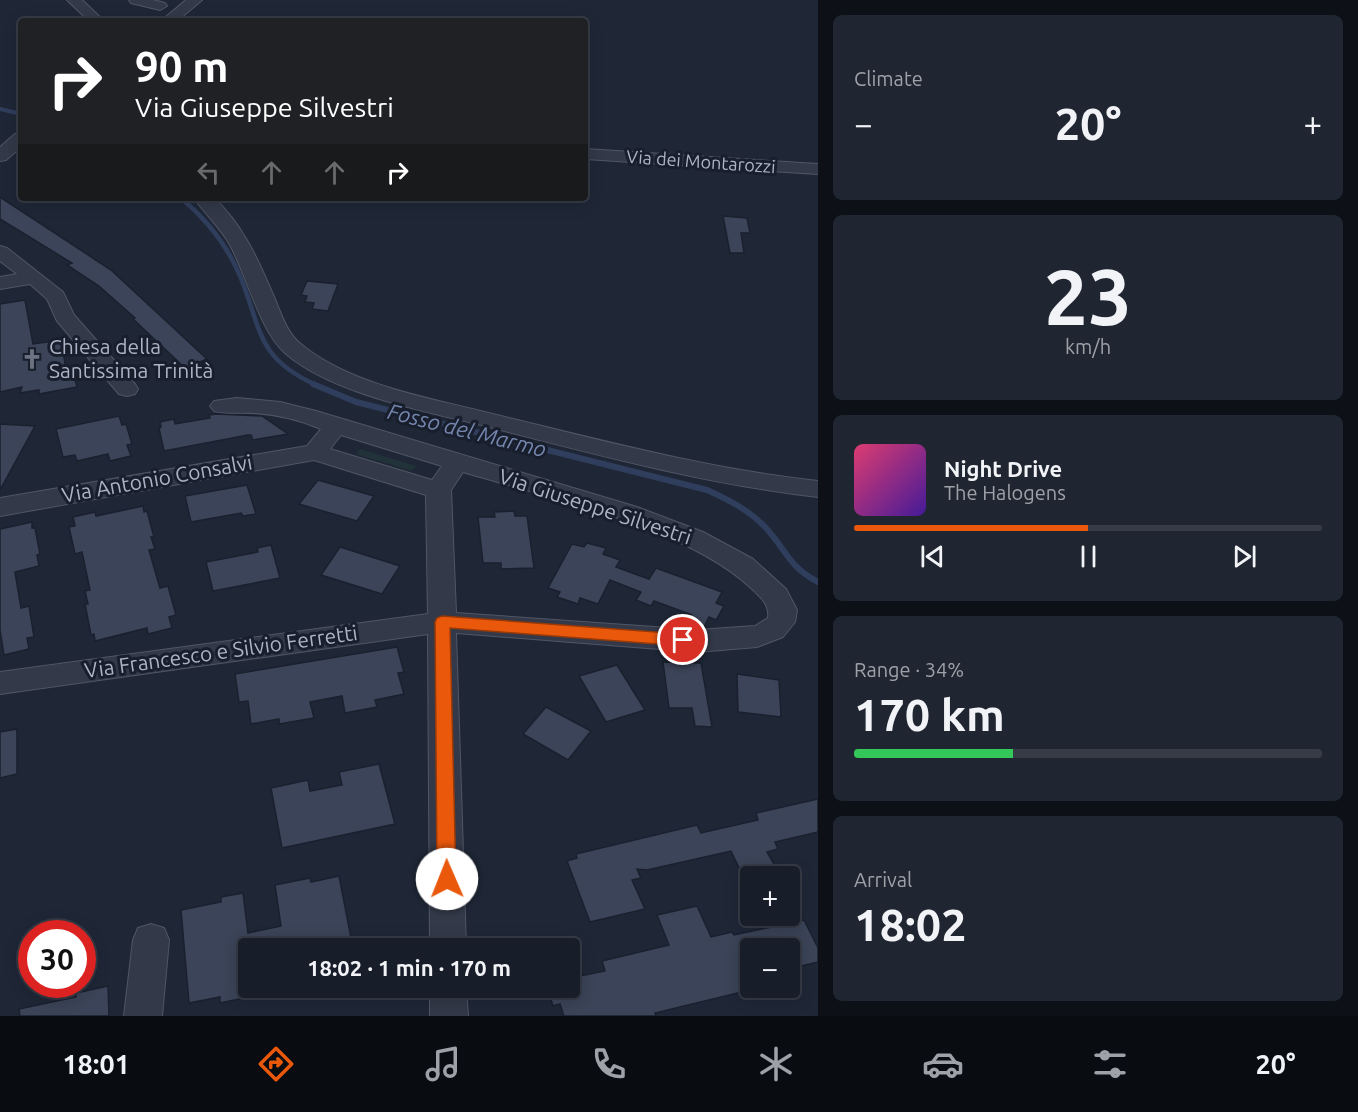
<!DOCTYPE html>
<meta charset="utf-8">
<style>
:root{--surface:#171d29;--page:#202631;--text:#f1f3f6;--muted:#9ea2a8;--line:#363b46;--accent:#ea580c}
body{margin:0;font-family:Ubuntu,sans-serif;background:var(--page);color:var(--text);height:100vh;display:flex;flex-direction:column;font-size:22px;white-space:nowrap}
*{box-sizing:border-box;margin:0}
p{font-size:20px;color:var(--muted)}
.icon{flex:none;width:33px;height:33px;fill:none;stroke:currentColor;stroke-width:2;stroke-linecap:round;stroke-linejoin:round}
.map{position:relative;flex:1;overflow:hidden}
.panel{display:flex;flex-direction:column;gap:15px;padding:15px;background:#0d1017;width:540px}
.panel>*{flex:none}
.top-card{position:absolute;left:18px;top:18px;width:570px;height:183px;border-radius:6px;box-shadow:0 3px 15px #0003,0 0 0 2px var(--line);background:#202124;color:#fff;overflow:hidden}
.buttons{position:absolute;left:740px;top:866px;display:grid;gap:12px}
.buttons a{display:grid;place-items:center;width:60px;height:60px;border-radius:6px;background:var(--surface);box-shadow:0 3px 15px #0003,0 0 0 2px var(--line);font-size:30px}
.speed{position:absolute;left:18px;top:920px;display:flex;gap:12px;font-size:30px;font-weight:700;text-align:center}
.speed>*{display:grid;place-content:center;width:78px;height:78px;border-radius:50%;background:var(--surface);box-shadow:0 3px 15px #0003,0 0 0 2px var(--line);line-height:1}
.speed .limit{border:9px solid #d22;background:#fff;color:#111}
.pin{position:absolute;display:grid;place-items:center;width:51px;height:51px;color:#fff;margin:-26px;border:3px solid #fff;border-radius:50%;box-shadow:0 2px 6px #0007}
.me{position:absolute;width:66px;margin:-33px;rotate:359deg;stroke-linejoin:round;filter:drop-shadow(0 0 4px #0008)}
.turn{display:flex;align-items:center;gap:21px;height:126px;padding:0 18px;font-size:27px}
.turn .icon{width:78px;height:78px;stroke-width:2.5}
.turn b{display:block;font-size:42px;line-height:51px}
.lanes{display:flex;align-items:center;height:57px;padding:0 18px;background:#0003;justify-content:center;gap:30px;direction:ltr}
.lanes .off{opacity:.35}
.big{font-size:45px;font-weight:700;line-height:1.1}
.panel .tile{flex:1;display:flex;flex-direction:column;justify-content:center;gap:9px;min-width:0;padding:0 21px;border-radius:9px;background:var(--page)}
.panel .dial{align-items:center;gap:0}
.dial b{font-size:78px;line-height:1}
.song{display:flex;align-items:center;gap:18px}
.cover{width:72px;height:72px;border-radius:9px;background:linear-gradient(135deg,hsl(340 70% 55%),hsl(260 70% 35%))}
.played{height:6px;border-radius:3px;background:linear-gradient(90deg,var(--accent) 50%,var(--line) 50%)}
.keys{display:flex;justify-content:space-around;direction:ltr}
.heat{display:flex;justify-content:space-between;align-items:center;font-size:33px;direction:ltr}
.charge{height:9px;border-radius:4px;background:linear-gradient(90deg,#34c759 34%,var(--line) 0)}
.trip{position:absolute;left:238px;top:938px;width:342px;height:60px;border-radius:6px;background:var(--surface);box-shadow:0 3px 15px #0003,0 0 0 2px var(--line);font-weight:700;line-height:60px;text-align:center}
.menu{display:flex;height:96px;justify-content:space-around;align-items:center;background:#090c10;color:var(--muted)}
.menu .icon{width:42px;height:42px}
.menu .on{color:var(--accent)}
.menu b{font-size:27px;color:var(--text)}
main{display:flex;flex:1;min-height:0}
.map>svg:first-child{display:block}
.green{fill:#213338}
.lines{fill:none;stroke-linecap:round;stroke-linejoin:round}
.stream-far2{stroke:#303e5d;stroke-width:4}
.stream-far1{stroke:#303e5d;stroke-width:4.5}
.stream{stroke:#303e5d;stroke-width:6}
.building{fill:#3b4458;stroke:#1a202e;stroke-width:1.5}
.minor-casing{stroke:#505666;stroke-width:2}
.minor{fill:#333948;fill-rule:evenodd}
.route{fill:#ea580c;stroke:#983908;stroke-width:1.5}
.labels{text-anchor:middle;stroke-width:6;stroke-linejoin:round;paint-order:stroke}
.far-street-label{font-size:18px;fill:#adb3c5;stroke:#181e2c}
.poi-label{font-size:21px;fill:#adb3c5;stroke:#181e2c;text-anchor:start}
.street-label{font-size:21px;fill:#adb3c5;stroke:#181e2c}
.water-label{font-size:22px;font-style:italic;fill:#7486ae;stroke:#181e2c}
</style>
<main>
<div class="map">
<svg width="818" height="1016" viewBox="0 0 818 1016">
<rect width="100%" height="100%" fill="#1f2737"/>
<polygon class="green" points="360,449 416,466 412,471 356,454"/>
<g class="lines">
<polyline class="stream-far2" points="0,109 21,114"/>
<path class="stream-far1" d="M181,198C206,219 227,245 240,276C262,329 255,357 316,385"/>
<path class="stream" d="M313,384L356,402L707,490C729,500 749,510 766,528C787,551 788,566 818,582"/>
</g>
<g class="building">
<polygon points="0,197 111,270 207,359 185,368 133,319 135,318 99,286 67,265 72,263 0,219"/>
<polygon points="723,216 747,218 750,233 741,233 744,253 730,253"/>
<polygon points="307,281 338,284 328,311 312,309 314,303 305,302 307,296 301,295"/>
<polygon points="25,300 33,344 61,340 66,369 72,368 77,387 39,394 39,390 20,393 22,387 0,392 0,304"/>
<polygon points="216,414 262,416 288,434 253,440 251,435 248,435 164,451 159,428 161,427 160,422 174,419 175,424 210,418 209,415"/>
<polygon points="119,416 122,425 126,424 132,444 127,445 131,456 110,461 108,454 77,461 75,455 63,457 56,429"/>
<polygon points="0,424 35,426 0,490"/>
<polygon points="318,480 374,496 357,521 299,504"/>
<polygon points="247,485 256,514 243,516 241,513 191,522 185,496"/>
<polygon points="143,506 144,512 147,511 154,537 151,537 155,549 149,550 160,588 168,586 176,615 169,617 172,628 148,634 147,628 95,641 94,634 91,635 85,604 88,604 85,591 90,590 82,552 75,554 69,527 75,526 73,517 95,512 96,516"/>
<polygon points="514,511 515,516 527,516 534,568 501,569 501,563 483,563 478,517 495,517 494,512"/>
<polygon points="32,522 32,528 35,528 40,554 37,555 39,566 15,572 21,608 29,606 34,637 27,638 29,649 4,655 0,630 0,529"/>
<polygon points="587,543 606,548 603,554 620,560 616,567 649,579 656,568 722,592 716,603 724,606 716,620 709,617 704,627 689,621 692,615 654,601 651,606 636,600 641,592 610,580 598,604 580,598 578,604 557,597 560,592 548,588 572,544 584,547"/>
<polygon points="271,545 280,578 213,591 206,562 258,552 257,548"/>
<polygon points="340,547 400,566 382,594 321,575"/>
<polygon points="397,647 404,672 398,673 404,694 375,700 377,707 345,713 342,696 310,702 314,718 279,724 279,719 251,724 248,701 239,702 235,674"/>
<polygon points="663,662 701,663 712,727 695,726 692,708 669,708"/>
<polygon points="617,665 645,710 606,722 579,676"/>
<polygon points="737,674 779,680 781,717 738,712"/>
<polygon points="546,707 591,731 568,760 523,734"/>
<polygon points="17,729 17,774 0,778 0,732"/>
<polygon points="379,764 395,824 282,848 271,788 308,780 310,791 342,785 339,772"/>
<polygon points="818,799 818,832 775,842 778,849 767,852 781,876 743,876 731,851 647,870 637,869 641,878 632,880 645,909 590,922 567,861 577,858 576,854 697,825 701,833 758,820 756,813"/>
<polygon points="339,876 353,948 284,948 283,943 249,948 249,997 220,1003 220,997 189,1003 181,910 221,902 221,897 243,893 248,933 281,926 275,885 310,878 311,882"/>
<polygon points="697,906 711,937 732,932 734,935 804,920 818,948 818,962 789,969 789,948 750,948 750,990 655,1013 656,1016 564,1016 560,1004 553,1006 547,987 570,987 570,978 605,971 602,961 669,945 657,915"/>
<polygon points="108,986 109,1016 20,1016 19,1009 76,997 76,993"/>
</g>
<g class="lines">
<g class="minor-casing">
<g id="minor">
<polygon points="67,0 82,0 104,21 89,21"/>
<polygon points="129,0 153,0 165,3 167,6 160,10 131,3"/>
<polygon points="186,0 202,0 177,21 161,21"/>
<polygon points="21,133 21,147 6,160 0,161 0,147 15,134"/>
<polygon points="585,149 818,164 818,174 585,159"/>
<path d="M194,198H214C241,223 257,257 271,290C280,309 285,332 302,345C352,386 435,399 497,415C604,441 709,469 818,481V497C704,484 595,454 485,426C425,411 332,394 285,353C260,331 247,276 230,245C220,227 205,214 194,198Z"/>
<polygon points="0,246 7,248 63,292 74,315 135,384 138,389 135,394 127,396 119,394 57,321 47,299 30,284 0,289 0,277 17,274 0,261"/>
<path d="M237,398L280,402L316,411L637,507L703,532L753,559L786,589L797,610L795,622L783,637L757,647L697,652L456,633L466,948H430L428,634L0,694V672L428,614L426,495L314,460L0,516V498L307,446L321,429C299,420 276,414 252,413C239,412 226,414 214,411L210,406L214,401ZM341,435L442,466L432,480L330,449ZM463,472C549,498 686,527 751,588C760,597 770,604 768,618L755,626L697,630L456,613L451,490Z"/>
<polygon points="151,924 164,928 169,940 162,1016 124,1016 133,940 138,928"/>
<polygon points="430,987 466,987 468,1016 430,1016"/>
</g>
</g>
<use href="#minor" class="minor"/>
</g>
<polygon class="route" points="442,616 683,634 689,636 691,640 689,644 683,646 450,628 456,879 453,884 447,887 440,884 437,879 435,622 437,618"/>
<defs>
<g id="church-bare" transform="scale(1.62)"><path d="M-1.2-6h2.4v3.5h3.3v2.4h-3.3V6h-2.4V-.1h-3.3v-2.4h3.3Z" fill="#6b7280" stroke="#181e2c" stroke-width="2.5" paint-order="stroke"/></g>
</defs>
<g fill-rule="evenodd">
<use href="#church-bare" x="32" y="359"/>
</g>
<g class="labels">
<g class="far-street-label">
<text transform="translate(701 162) rotate(4)" y="6">Via dei Montarozzi</text>
</g>
<g class="poi-label">
<text x="49" y="354">Chiesa della<tspan x="49" dy="24">Santissima Trinità</tspan></text>
</g>
<g class="street-label">
<text transform="translate(157 479) rotate(-10)" y="7">Via Antonio Consalvi</text>
<text transform="translate(595 507) rotate(18)" y="7">Via Giuseppe Silvestri</text>
<text transform="translate(221 652) rotate(-8)" y="7">Via Francesco e Silvio Ferretti</text>
</g>
<g class="water-label">
<text transform="translate(467 430) rotate(14)" y="8">Fosso del Marmo</text>
</g>
</g>
</svg>
<div class="buttons">
<a>+</a>
<a>−</a>
</div>
<div class="speed"><div class="limit">30</div></div>
<div class="pin" style="left:683px;top:640px;background:#d93025"><svg class="icon" aria-label="arrive" viewBox="0 0 24 24"><path d="M6 21V4h12l-3 4 3 4H6"/></svg></div>
<svg class="me" style="left:447px;top:879px" viewBox="-20 -20 40 40"><circle r="19" fill="#fff"/><path d="M0-13L10 11 0 6-10 11z" fill="#ea580c"/></svg>
<div class="trip">18:02 · 1 min · 170 m</div>
<div class="top-card">
<div class="turn"><svg class="icon" aria-label="right" viewBox="0 0 24 24"><path d="M7 20v-9h11M14 6l5 5-5 5"/></svg><div><b>90 m</b>Via Giuseppe Silvestri</div></div>
<div class="lanes"><svg class="icon off" aria-label="left" viewBox="0 0 24 24"><path d="M17 20v-9H6M10 6l-5 5 5 5"/></svg><svg class="icon off" aria-label="ahead" viewBox="0 0 24 24"><path d="M12 20V5M6 11l6-6 6 6"/></svg><svg class="icon off" aria-label="ahead" viewBox="0 0 24 24"><path d="M12 20V5M6 11l6-6 6 6"/></svg><svg class="icon" aria-label="right" viewBox="0 0 24 24"><path d="M7 20v-9h11M14 6l5 5-5 5"/></svg></div>
</div>
</div>
<section class="panel">
<div class="tile"><p>Climate</p>
<div class="heat"><a>−</a><b class="big">20°</b><a>+</a></div>
</div>
<div class="tile dial"><b>23</b><p>km/h</p></div>
<div class="tile">
<div class="song"><i class="cover"></i><div><b>Night Drive</b><p>The Halogens</p></div></div>
<div class="played"></div>
<div class="keys"><svg class="icon" aria-label="previous" viewBox="0 0 24 24"><path d="M18 5L8 12l10 7zM5 5v14"/></svg><svg class="icon" aria-label="pause" viewBox="0 0 24 24"><path d="M8 5v14M16 5v14"/></svg><svg class="icon" aria-label="next" viewBox="0 0 24 24"><path d="M6 5l10 7-10 7zM19 5v14"/></svg></div>
</div>
<div class="tile"><p>Range · 34%</p><b class="big">170 km</b><div class="charge"></div></div>
<div class="tile"><p>Arrival</p><b class="big">18:02</b></div>
</section>
</main>
<nav class="menu">
<b>18:01</b>
<svg class="icon on" aria-label="directions" viewBox="0 0 24 24"><path d="M12 3l9 9-9 9-9-9zM9 14v-3h6M13 9l2 2-2 2"/></svg>
<svg class="icon" aria-label="music" viewBox="0 0 24 24"><path d="M9 18V5l10-2v13"/><circle cx="6" cy="18" r="3"/><circle cx="16" cy="16" r="3"/></svg>
<svg class="icon" aria-label="phone" viewBox="0 0 24 24"><path d="M5 4h4l2 5-3 2q2 4 5 5l2-3 5 2v4C11 20 4 13 5 4z"/></svg>
<svg class="icon" aria-label="climate" viewBox="0 0 24 24"><path d="M12 3v18M4 7l16 10M4 17L20 7"/></svg>
<svg class="icon" aria-label="car" viewBox="0 0 24 24"><path d="M5 17H2v-5l4-1 3-4h7l3 4 3 1v5h-3M9 17h6M6 11h13"/><circle cx="7" cy="17" r="2"/><circle cx="17" cy="17" r="2"/></svg>
<svg class="icon" aria-label="filters" viewBox="0 0 24 24"><path d="M4 7h16M4 17h16"/><circle cx="9" cy="7" r="2"/><circle cx="15" cy="17" r="2"/></svg>
<b>20°</b>
</nav>
